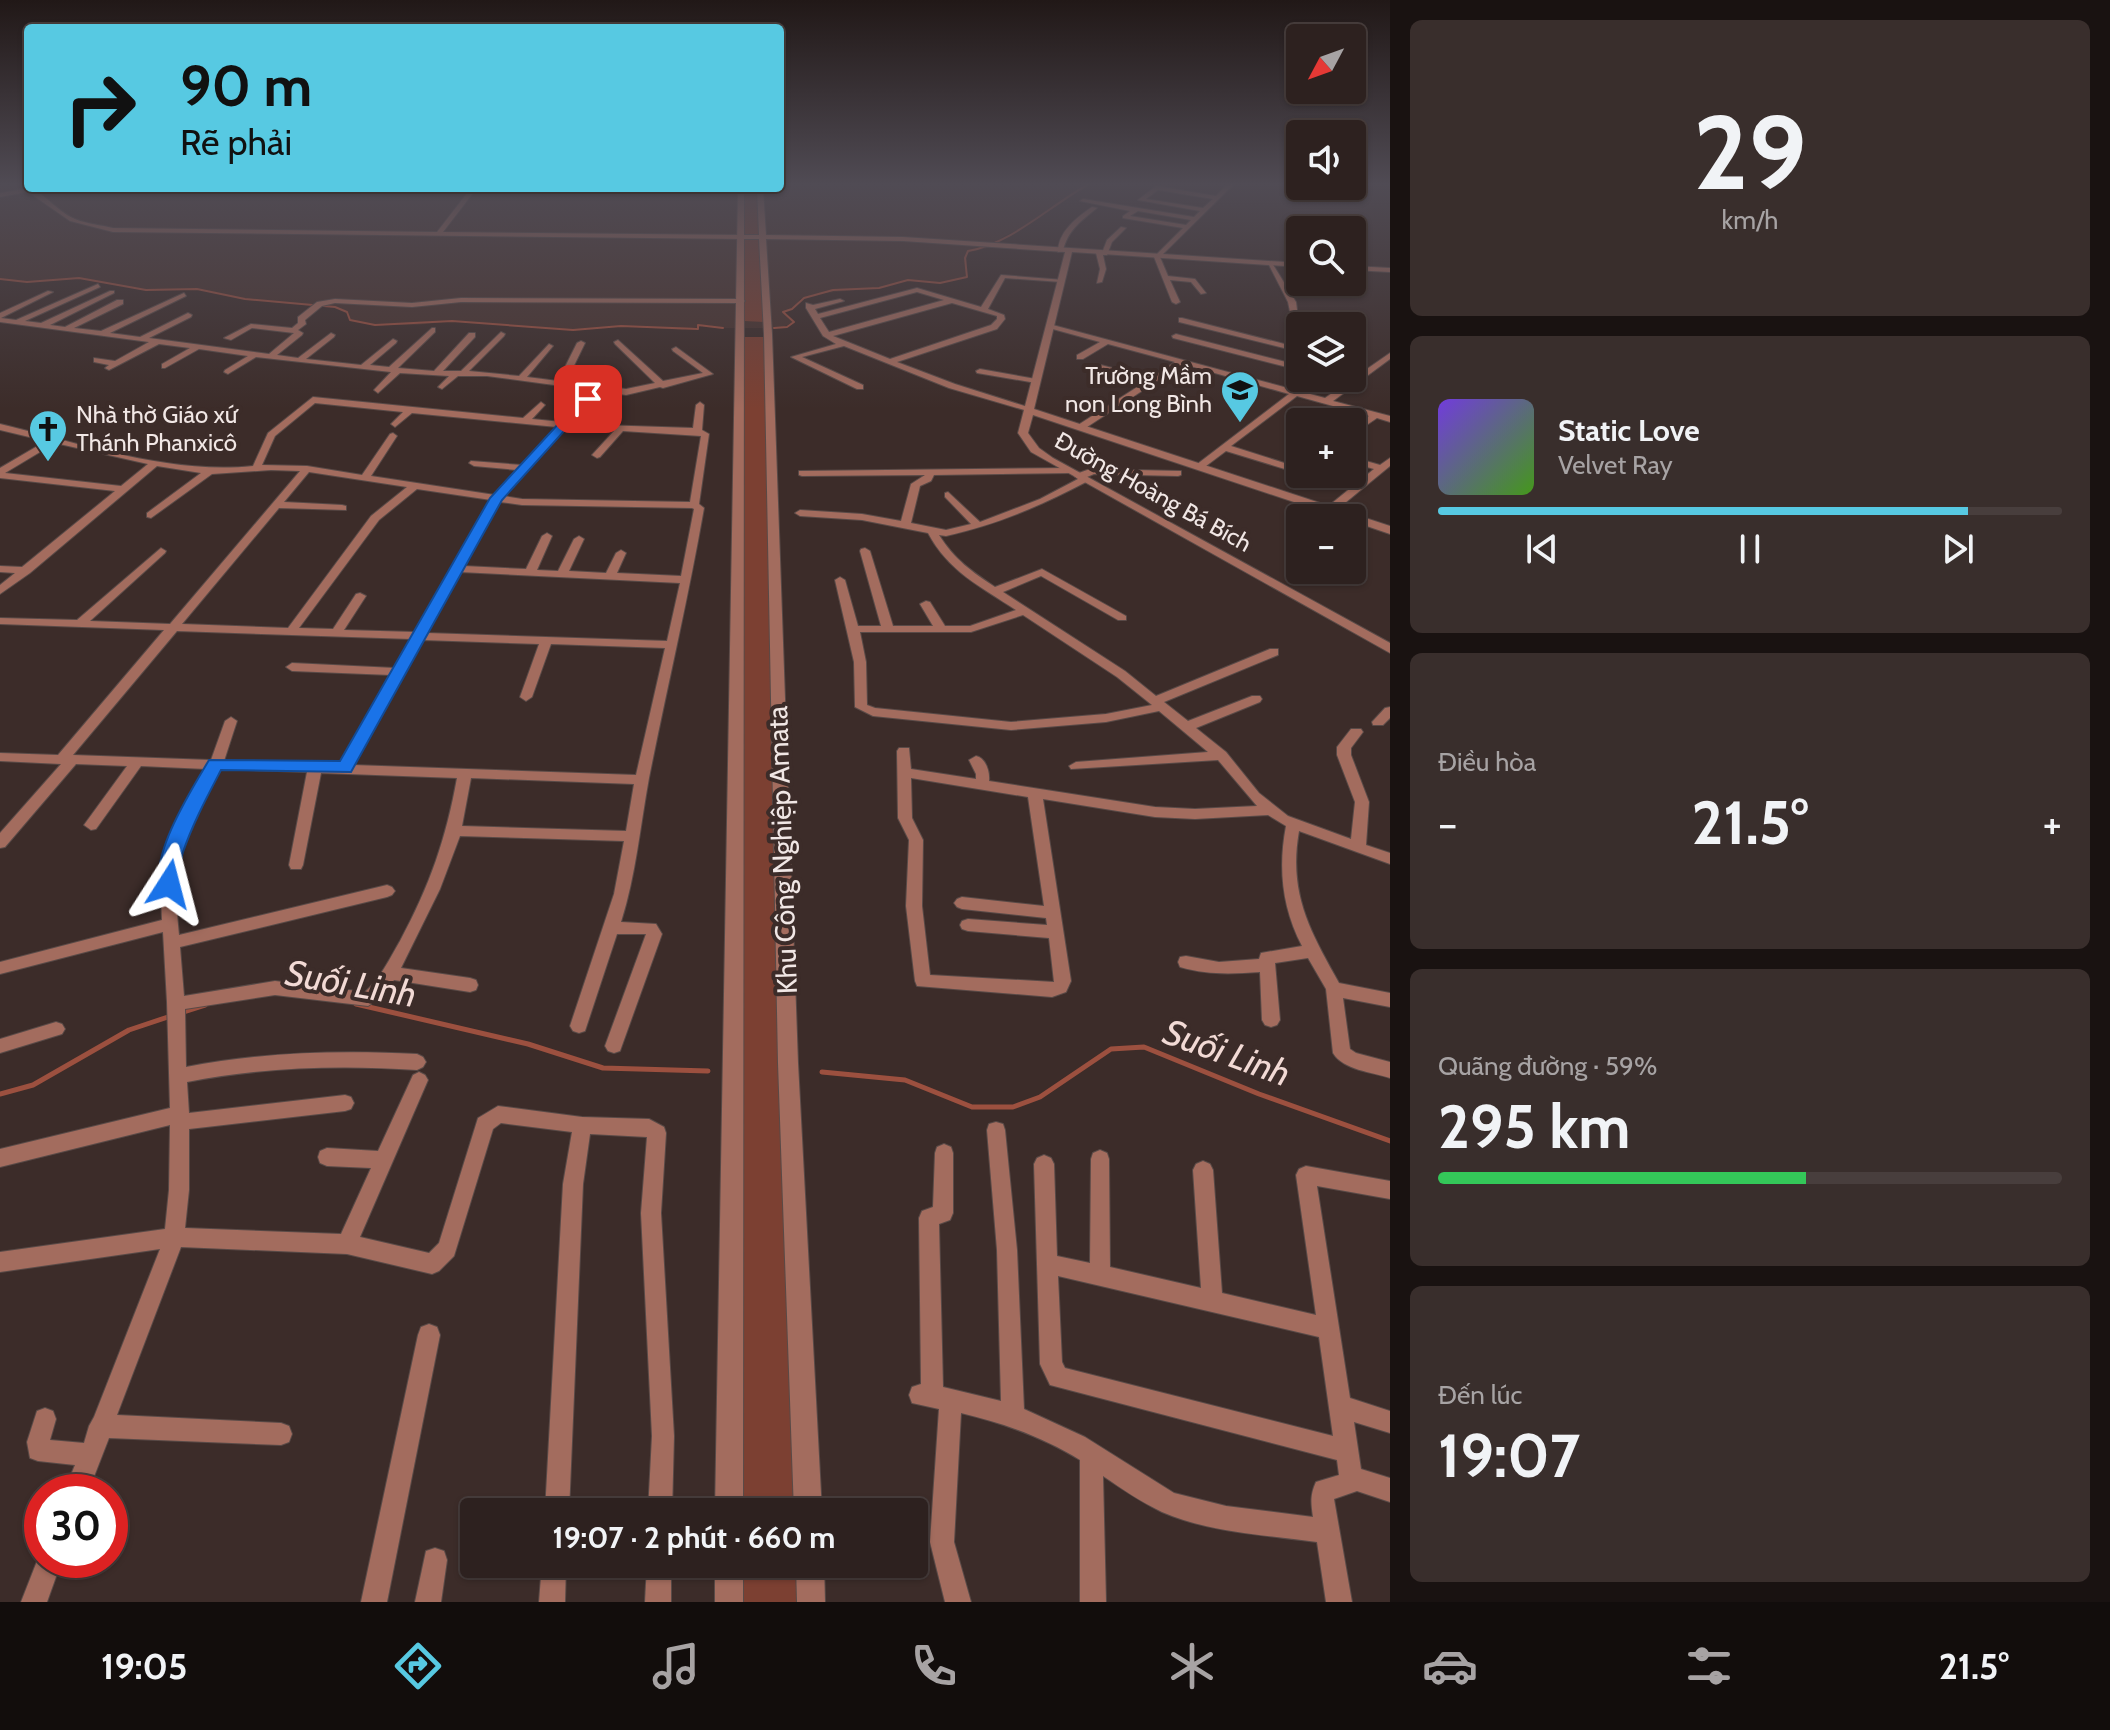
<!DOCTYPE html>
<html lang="vi">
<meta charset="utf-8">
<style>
:root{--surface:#2d211f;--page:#392e2c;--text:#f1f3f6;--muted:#a7a3a4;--line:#483e3d;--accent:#57c9e2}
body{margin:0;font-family:Cabin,sans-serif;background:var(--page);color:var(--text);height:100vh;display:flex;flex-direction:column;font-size:30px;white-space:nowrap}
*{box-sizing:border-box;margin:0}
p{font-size:26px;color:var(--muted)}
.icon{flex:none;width:44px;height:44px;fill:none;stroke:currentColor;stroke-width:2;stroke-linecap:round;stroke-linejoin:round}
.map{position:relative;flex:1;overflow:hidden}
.details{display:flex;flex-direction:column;gap:20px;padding:20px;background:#191211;width:720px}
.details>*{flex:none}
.top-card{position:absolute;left:24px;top:24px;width:760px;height:168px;border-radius:8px;box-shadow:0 2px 6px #0004,0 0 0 2px var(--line);background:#57c9e2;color:#111;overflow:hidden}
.needle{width:52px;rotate:229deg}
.controls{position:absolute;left:1286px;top:24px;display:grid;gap:16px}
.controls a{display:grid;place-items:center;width:80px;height:80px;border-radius:8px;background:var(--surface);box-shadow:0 2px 6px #0004,0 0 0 2px var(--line);font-size:40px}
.speed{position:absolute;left:24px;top:1474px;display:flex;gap:16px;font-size:40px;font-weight:700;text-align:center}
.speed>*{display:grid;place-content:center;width:104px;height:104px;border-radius:50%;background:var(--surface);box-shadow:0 2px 6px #0004,0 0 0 2px var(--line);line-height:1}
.speed .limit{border:12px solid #d22;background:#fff;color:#111}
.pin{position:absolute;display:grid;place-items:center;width:68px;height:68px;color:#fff;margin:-34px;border-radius:16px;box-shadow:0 4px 12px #0006}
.me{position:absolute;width:88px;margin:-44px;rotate:9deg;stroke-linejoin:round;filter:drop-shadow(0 0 6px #0008)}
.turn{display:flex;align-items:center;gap:28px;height:168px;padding:0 24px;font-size:36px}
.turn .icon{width:104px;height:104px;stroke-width:2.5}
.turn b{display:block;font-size:56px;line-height:68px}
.big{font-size:60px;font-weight:700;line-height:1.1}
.details .card{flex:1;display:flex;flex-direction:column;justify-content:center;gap:12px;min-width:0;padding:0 28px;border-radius:12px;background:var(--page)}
.details .dial{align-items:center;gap:0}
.dial b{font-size:104px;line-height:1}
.song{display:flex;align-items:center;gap:24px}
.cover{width:96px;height:96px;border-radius:12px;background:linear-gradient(135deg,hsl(260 70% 55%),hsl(100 70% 35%))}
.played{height:8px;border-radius:4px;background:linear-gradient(90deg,var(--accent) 85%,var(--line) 85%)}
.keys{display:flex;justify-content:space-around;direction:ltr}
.heat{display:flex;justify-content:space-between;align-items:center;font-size:44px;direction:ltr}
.charge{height:12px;border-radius:6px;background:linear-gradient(90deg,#34c759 59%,var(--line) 0)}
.trip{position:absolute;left:460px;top:1498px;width:468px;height:80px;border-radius:8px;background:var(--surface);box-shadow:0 2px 6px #0004,0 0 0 2px var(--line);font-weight:700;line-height:80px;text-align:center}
.tab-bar{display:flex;height:128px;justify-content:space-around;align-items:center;background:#120d0c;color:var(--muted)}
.tab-bar .icon{width:56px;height:56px}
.tab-bar .selected{color:var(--accent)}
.tab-bar b{font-size:36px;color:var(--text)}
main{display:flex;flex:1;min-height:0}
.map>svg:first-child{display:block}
.built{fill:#49332e}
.green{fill:#7c4032}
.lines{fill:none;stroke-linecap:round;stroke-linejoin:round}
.stream-far1{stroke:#9c503f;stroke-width:2}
.stream{stroke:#9c503f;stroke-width:5}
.minor-casing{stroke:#594a47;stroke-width:2}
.tertiary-casing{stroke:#594a47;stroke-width:2}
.minor{fill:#a36c5e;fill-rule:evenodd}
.tertiary{fill:#a36c5e;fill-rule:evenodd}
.route{fill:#1a73e8;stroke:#114b97;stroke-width:2}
.labels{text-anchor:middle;stroke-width:8;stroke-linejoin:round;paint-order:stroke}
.far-poi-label{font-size:24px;fill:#f1e7e5;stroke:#3c2c29;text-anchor:end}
.far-street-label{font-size:24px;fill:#f1e7e5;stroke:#3c2c29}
.street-label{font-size:28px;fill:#f1e7e5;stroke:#3c2c29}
.near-water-label{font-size:36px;font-style:italic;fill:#f2dad5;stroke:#3c2c29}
</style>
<main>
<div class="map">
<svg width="1390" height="1602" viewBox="0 0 1390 1602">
<rect width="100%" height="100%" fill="#3c2c29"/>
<polygon class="built" points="0,184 28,184 28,188 780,188 780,184 1089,184 1064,198 1027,226 1004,236 992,247 967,253 967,277 940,283 908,280 879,288 815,294 800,299 795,307 784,312 794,322 781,328 718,328 708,325 682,330 621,326 573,330 452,321 418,325 375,325 350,320 347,311 335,307 245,299 202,289 146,290 79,278 27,282 0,279"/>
<g class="green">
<polygon points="744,188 757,188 764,322 744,321"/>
<polygon points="744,337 765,337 796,1512 741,1512 740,1050"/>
<polygon points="741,1564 797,1564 798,1602 742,1602"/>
</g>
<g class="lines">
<g class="stream-far1">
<polyline points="0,279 27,282 79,278 146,290 197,289 245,299 335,307 347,312 350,320 375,325 452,321 573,330 621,326 698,329 698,325 723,328"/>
<path d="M774,328L787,327L794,322L783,312L792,309L804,298L833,290L879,288L908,280L940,283L967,277L965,258L968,251C1013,243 1049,206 1089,184"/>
</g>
<g class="stream">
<polyline points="356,1004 528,1044 603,1068 708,1071"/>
<polyline points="183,1012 205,1005"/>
<polyline points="822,1072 905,1080 972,1107 1013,1107 1040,1097 1111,1049 1144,1047 1259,1094 1390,1141"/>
<polyline points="0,1094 33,1085 129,1030 171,1016"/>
</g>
<g class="minor-casing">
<g id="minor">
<path d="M17,184C38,184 55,211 75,219C87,224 101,225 113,228L437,232L471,188H477L443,232L742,235L745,237L742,239L113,232L70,221L28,192L0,197V193L24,189Z"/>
<path d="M1228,184H1234L1160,257L1168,276L1195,279L1206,293L1201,294L1191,282L1170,280L1180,302L1176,304L1172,302L1154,257L1183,228L1123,218V216L1130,211L1080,201L1083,199L1194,217L1200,211L1138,200L1156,186L1216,196ZM1158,190L1213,199L1203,208L1146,199ZM1138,211L1191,220L1186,225L1130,216Z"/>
<path d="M1092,207L1097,208C1082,220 1067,231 1063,251L1058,252C1058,232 1076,218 1092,207Z"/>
<polygon points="1121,227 1126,228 1112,242 1107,255 1103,255 1106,269 1102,282 1097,283 1100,269 1096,253 1099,251 1102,253 1107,240"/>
<polygon points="1268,263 1272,263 1296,302 1300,333 1294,331 1288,302"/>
<path d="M1001,275L1064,280L1061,282L1005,278L988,309L1004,315L1005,319L997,329L897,362L955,384L1031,408V412L949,388L844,346L802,357L863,385V389H857L791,357L836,344L823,336L806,308V303L813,305L840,299L844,301L815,309L818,314L917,288L981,307ZM917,292L944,300L829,332L820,318ZM952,303L997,316V319L991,325L890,359L833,336Z"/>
<path d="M98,284L100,287L25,321L41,323L110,291H114V293L50,325L65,327L117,300H123V304L74,328L101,331L184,293L186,296L110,333L140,337L188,313L192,315L191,317L149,338L269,354L294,333L252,328L231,340L224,338L251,324L292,328L298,323V317L317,302L335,299L412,303L461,298L741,299L745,301L741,303L461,302L412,307L335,303L322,306L305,320L306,324L298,330L303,333L302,335L277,355L298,358L331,333L335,335L334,337L306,359L361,365L393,339L397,341L396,343L370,365L389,367L432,328H435V332L398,368L434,371L469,333H475V337L443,371H461L501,332L505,334L504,336L469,371L519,376L549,344L553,346L527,377L558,381L577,343L581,341L585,343L566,382L626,389L655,383L615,344L614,342L618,340L663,381L703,373L673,351L672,349L676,347L713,374L663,388L660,387L626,395L600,391L570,424L693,428L696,405L700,402L704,405L702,430L709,434L699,504L704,508C688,600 667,687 649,778C640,827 636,874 621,922L656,924L662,934L620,1051L614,1053L608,1051L605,1046L646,934H617L585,1031L579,1033L573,1031L570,1026L614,894L624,841L460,836L440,889L401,968L470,978L476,980L478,985L476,990L470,992L394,980L382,997L368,1006L275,995L185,1009L186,1067C263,1052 339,1050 417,1054L423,1057L426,1062L423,1067L417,1070C340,1065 263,1067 187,1082L189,1113L345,1095L351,1097L354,1103L351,1109L345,1111L189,1129V1190L185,1228L341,1234L371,1168L327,1166L320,1163L318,1157L320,1151L327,1148L378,1151L413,1075L419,1072L425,1075L428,1080L360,1237L429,1253L439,1243L478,1118L498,1106L582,1117L649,1119L664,1127L666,1133L661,1213L674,1436L672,1512H648L652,1436L641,1213L647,1137L590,1134L583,1184L569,1512H545L563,1184L572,1132L501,1123L493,1129L454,1256L439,1271L432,1274L347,1254L181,1247L117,1415L281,1423L289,1426L292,1434L289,1442L281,1445L109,1438L88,1492H64L75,1465L38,1461L30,1458L27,1442L37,1411L45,1408L53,1411L56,1419L50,1440L84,1443L89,1426L94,1417L160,1249L0,1272V1252L165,1229L169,1190L170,1125L0,1167V1149L170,1108L167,1002L163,932L0,974V962L162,920C158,848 174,829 206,769L141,766L96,829L91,830L84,825L127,766L76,764L5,847L0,848V833L61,764L0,761V753L58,755L164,630L0,624V618L77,620L161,548L166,551L165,553L90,621L170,624L300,471L271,470L212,474L151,518L147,517V513L201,473L157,466L30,573L0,594V585L15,573L0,572V566L22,567L115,491L0,478V468L46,441L0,430V424C80,443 170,475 253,466L268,433L313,397L523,418L541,402L545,405L532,419L562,422L591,390L487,376H458L442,389L438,387L449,376L400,373L378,393L374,390L391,372L256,357L228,374L224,372L225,370L248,356L199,349L165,368H162V364L190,348L159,344L109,370L105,368L109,365L94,362V358L115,361L149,342L0,322V313L48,291L53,292L1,318L16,320ZM315,403L403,412L391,424L395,427L412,413L557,427L522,465L471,461L469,463L474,466L517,470L495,495L371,476L397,436L393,433L390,434L362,475L307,466L262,465L275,436ZM565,429L614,431L592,455L597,458L600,457L623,431L701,436L690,502L522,499L504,496ZM55,443L148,464L121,486L5,473ZM309,472L407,487L371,516L288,628L182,624L279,508L346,510V506L342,505L284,502ZM417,489L491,500L415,632L344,630L366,596L360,593L356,594L333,629L299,628L379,520ZM500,502L522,505L692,508L694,509L681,576L617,573L626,553L621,550L616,553L606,573L569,571L584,539L579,536L574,539L558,571L537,570L552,536L547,533L542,536L526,569L464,566ZM460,572L680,583L667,641L427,633ZM177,631L411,639L395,668L292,663L286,667L292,671L391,675L340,765L224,761L237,721L231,717L225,721L211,760L73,755ZM423,640L539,644L520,697L526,701L532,697L551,644L665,648L636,775L353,765ZM220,769L307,772L289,865L291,869H301L303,865L321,773L457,778C446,839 430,885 400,941C390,958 380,979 365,992L275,981L184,996L180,947L387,897L392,895L395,891L392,887L387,885L179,935C176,904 173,872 183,842C191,816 207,793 220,769ZM471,778L634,784L626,831L462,826Z"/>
<polygon points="1182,318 1300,348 1300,352 1179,322 1179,318"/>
<polygon points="1049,324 1325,398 1390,353 1390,359 1333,401 1390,416 1390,422 1377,418 1352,435 1352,428 1369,416 1297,396 1231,446 1294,466 1294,470 1288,470 1226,451 1202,469 1196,469 1196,465 1289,394 1183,364 1084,429 1078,429 1078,425 1145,382 1097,368 1097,364 1151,378 1175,362 1108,344 1083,359 1077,359 1077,355 1100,342 1049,328"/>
<polygon points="1176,334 1290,363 1291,365 1287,367 1173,338 1172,336"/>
<polygon points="980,369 1036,379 1040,381 1036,383 977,373 976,371"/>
<polygon points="1352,457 1380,465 1390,458 1390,466 1334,512 1326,512 1326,508 1374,469 1352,463"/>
<path d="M1070,468L1075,471L1073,473L934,475L931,481L920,486L911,523L946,530L971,524L945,497V493L948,492L980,522L1040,499L1078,479L1074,476L1076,474L1090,469L1181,471V475L1178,476L1094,474L1087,477L1090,479L1088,481C1040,506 999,524 946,536L939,535C955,560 971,571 995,587L1042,569L1126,616V620H1118L1041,576L1003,592L1125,671L1156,696L1270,649H1278V655L1164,702L1188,721L1252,696H1260L1262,699L1260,702L1196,728L1226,752L1259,793L1288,816L1351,839L1355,802L1337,755V747L1351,729H1361L1363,732L1351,748V755L1369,802L1366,845L1390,853V864L1299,831C1288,893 1310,931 1339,983L1390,993V1007L1343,998L1350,1049L1356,1053L1390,1062V1078C1372,1072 1343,1070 1333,1053L1326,989L1308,958L1275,963L1280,1020L1277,1025L1271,1027L1265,1025L1262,1020L1260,972C1232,974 1207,975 1180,967L1178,962L1180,957L1186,956L1219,962L1259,959L1261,953L1302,946C1282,908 1278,868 1286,826L1268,815L1195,819L1155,817L1043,799L1071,981L1066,992L1052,997L917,986L915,981L906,906L909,840L898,818L897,751L899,748H909L911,769L976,779V774L969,760L976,756C986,758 990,772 989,781L1155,807L1195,809L1257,806L1218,760L1071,769L1069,766L1076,762L1208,752L1159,711L1106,722L1011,730L873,716L855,707L854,662L835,580L840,577L845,580L858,626H881L860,551L861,549L865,548L870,551L893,626H933L920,604L926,601L930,602L945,626H970L1016,610C981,587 948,571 928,533L862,520L800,516L795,513L800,510L862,514L901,521L911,484L925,475L802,476L799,475V471ZM1023,615L1117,677L1152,705L1106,714L1011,722L875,708L867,705L866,662L860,632H971ZM911,778L1028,797L1044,906L962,897L957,899L954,903L957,907L962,909L1046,918L1047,925L968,919L962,921L960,925L962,929L968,931L1049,938L1054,982L930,975L922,906L923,840L912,818Z"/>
<polygon points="1390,707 1390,718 1383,725 1373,725 1372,722 1385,708"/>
<polygon points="56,1022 62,1024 65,1029 62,1034 0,1053 0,1039"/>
<path d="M996,1122L1003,1124L1005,1130L1017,1250L1024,1409L1085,1437L1174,1493L1226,1506L1313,1517C1311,1503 1310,1495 1316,1482L1339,1475L1337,1460L1050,1385L1040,1364L1034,1164L1037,1158L1044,1155L1051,1158L1054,1164L1057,1256L1090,1263L1091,1159L1093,1153L1100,1150L1107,1153L1109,1159L1110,1267L1201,1288L1193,1170L1196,1164L1203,1161L1210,1164L1213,1170L1222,1293L1316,1315L1296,1175L1299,1169L1306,1166L1390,1181V1199L1317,1186L1350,1398L1390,1411V1433L1354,1422L1361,1469L1390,1478V1502L1357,1491L1334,1499L1352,1602H1326L1317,1542C1266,1535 1211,1533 1162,1512C1141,1502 1122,1489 1103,1476L1106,1602H1080V1460C1043,1437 1003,1423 961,1413L954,1542L971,1602H945L930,1542L939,1409L912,1403L909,1395L912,1387L921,1384L919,1218L922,1211L933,1207L935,1153L937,1147L944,1144L951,1147L953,1153V1213L950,1220L939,1224L943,1387L1001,1401L997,1250L987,1130L989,1124ZM1058,1276L1319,1337L1333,1436L1065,1368L1062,1362Z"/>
<polygon points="429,1324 437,1327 440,1335 387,1602 361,1602 418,1335 421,1327"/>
<polygon points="435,1548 444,1551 447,1560 441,1602 415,1602 426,1551"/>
<polygon points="41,1551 42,1560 62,1560 47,1602 21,1602"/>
<polygon points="542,1564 566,1564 565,1602 539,1602"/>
<polygon points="647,1564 671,1564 671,1602 645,1602"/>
</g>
</g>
<g class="tertiary-casing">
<g id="tertiary">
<polygon points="738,188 744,188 744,235 759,235 757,188 763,188 766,235 903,237 1300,263 1300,267 1072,252 1034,409 1390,526 1390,534 1352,521 1352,518 1342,518 1033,415 1028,433 1039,448 1053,458 1390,643 1390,653 1031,452 1018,433 1065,252 903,241 766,239 772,334 798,1063 822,1512 794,1512 778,1063 764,334 759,239 744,239 743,1512 715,1512"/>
<polygon points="1352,266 1390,268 1390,272 1352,270"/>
<rect x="715" y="1564" width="28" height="38"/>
<polygon points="796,1564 824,1564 825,1602 797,1602"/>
</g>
</g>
<use href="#minor" class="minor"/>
<use href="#tertiary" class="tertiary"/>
</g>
<linearGradient id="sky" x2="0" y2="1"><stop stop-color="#211817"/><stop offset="0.45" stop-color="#504b54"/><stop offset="1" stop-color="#504b54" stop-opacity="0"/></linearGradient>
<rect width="1390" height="409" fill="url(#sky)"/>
<path class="route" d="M584,396L593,399L502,500L351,772L221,770C207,797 193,823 183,852C179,864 182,878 176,889H162C147,859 193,787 209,760L340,761L490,498Z"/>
<defs>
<g id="school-pin" transform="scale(2)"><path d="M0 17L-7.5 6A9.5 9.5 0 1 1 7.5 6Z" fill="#57c9e2" stroke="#3c2c29"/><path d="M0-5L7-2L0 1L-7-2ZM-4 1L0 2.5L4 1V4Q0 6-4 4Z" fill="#111"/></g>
<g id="church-pin" transform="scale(2)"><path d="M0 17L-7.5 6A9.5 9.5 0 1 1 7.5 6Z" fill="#57c9e2" stroke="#3c2c29"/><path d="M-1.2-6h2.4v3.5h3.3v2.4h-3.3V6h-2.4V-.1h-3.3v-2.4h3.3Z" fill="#111"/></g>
</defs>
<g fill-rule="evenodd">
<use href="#school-pin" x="1240" y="390"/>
<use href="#church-pin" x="48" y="429"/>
</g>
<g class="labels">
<g class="far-poi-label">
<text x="1212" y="384">Trường Mầm<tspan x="1212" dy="28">non Long Bình</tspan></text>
<text x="76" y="423" text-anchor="start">Nhà thờ Giáo xứ<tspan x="76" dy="28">Thánh Phanxicô</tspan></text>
</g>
<g class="far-street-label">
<text transform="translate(1153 492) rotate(29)" y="8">Đường Hoàng Bá Bích</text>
</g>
<g class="street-label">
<text transform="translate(782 850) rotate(-92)" y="10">Khu Công Nghiệp Amata</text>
</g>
<g class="near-water-label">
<text transform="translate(351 983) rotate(10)" y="13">Suối Linh</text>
<text transform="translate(1227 1052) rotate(20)" y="13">Suối Linh</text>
</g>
</g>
</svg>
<div class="controls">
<a><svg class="needle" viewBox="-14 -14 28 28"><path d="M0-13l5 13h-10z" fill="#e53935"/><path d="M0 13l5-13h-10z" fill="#a7a3a4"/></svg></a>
<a><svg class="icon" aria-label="sound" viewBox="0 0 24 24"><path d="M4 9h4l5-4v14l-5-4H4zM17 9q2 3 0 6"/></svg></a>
<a><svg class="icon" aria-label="search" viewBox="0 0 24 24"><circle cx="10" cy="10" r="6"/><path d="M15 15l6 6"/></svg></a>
<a><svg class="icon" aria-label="layers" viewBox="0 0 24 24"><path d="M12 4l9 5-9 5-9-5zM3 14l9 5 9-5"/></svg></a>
<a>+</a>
<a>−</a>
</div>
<div class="speed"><div class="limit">30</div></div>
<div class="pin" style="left:588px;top:399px;background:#d93025"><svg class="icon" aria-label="arrive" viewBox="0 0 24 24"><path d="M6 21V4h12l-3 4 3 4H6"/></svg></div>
<svg class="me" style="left:169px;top:884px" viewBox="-20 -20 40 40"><path d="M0-17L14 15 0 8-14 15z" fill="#1a73e8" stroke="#fff" stroke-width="4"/></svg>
<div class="trip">19:07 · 2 phút · 660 m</div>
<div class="top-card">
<div class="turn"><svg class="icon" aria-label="right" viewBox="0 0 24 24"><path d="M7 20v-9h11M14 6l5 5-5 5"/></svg><div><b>90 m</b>Rẽ phải</div></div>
</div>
</div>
<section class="details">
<div class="card dial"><b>29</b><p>km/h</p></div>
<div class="card">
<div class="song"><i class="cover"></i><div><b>Static Love</b><p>Velvet Ray</p></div></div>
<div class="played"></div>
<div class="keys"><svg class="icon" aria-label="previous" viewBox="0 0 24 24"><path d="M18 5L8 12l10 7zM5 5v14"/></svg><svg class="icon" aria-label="pause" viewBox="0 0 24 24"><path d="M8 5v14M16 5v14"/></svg><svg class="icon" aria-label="next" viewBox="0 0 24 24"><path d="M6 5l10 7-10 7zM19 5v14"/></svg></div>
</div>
<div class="card"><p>Điều hòa</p>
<div class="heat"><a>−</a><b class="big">21.5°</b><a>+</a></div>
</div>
<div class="card"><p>Quãng đường · 59%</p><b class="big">295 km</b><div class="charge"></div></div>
<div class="card"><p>Đến lúc</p><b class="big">19:07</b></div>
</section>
</main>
<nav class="tab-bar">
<b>19:05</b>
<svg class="icon selected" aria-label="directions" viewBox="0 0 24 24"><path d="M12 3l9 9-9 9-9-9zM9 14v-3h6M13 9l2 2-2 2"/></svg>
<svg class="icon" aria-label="music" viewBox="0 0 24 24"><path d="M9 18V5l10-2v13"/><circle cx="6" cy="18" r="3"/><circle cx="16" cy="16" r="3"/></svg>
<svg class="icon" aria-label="phone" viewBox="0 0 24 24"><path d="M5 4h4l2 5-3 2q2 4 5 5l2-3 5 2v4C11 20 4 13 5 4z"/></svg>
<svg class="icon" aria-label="climate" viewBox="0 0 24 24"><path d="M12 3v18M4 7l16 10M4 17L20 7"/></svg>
<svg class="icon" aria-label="car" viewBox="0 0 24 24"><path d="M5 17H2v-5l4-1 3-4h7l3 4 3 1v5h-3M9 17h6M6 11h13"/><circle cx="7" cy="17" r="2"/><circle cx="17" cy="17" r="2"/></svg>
<svg class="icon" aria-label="filters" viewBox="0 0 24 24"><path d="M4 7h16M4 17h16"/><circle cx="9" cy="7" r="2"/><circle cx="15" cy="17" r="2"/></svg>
<b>21.5°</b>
</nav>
